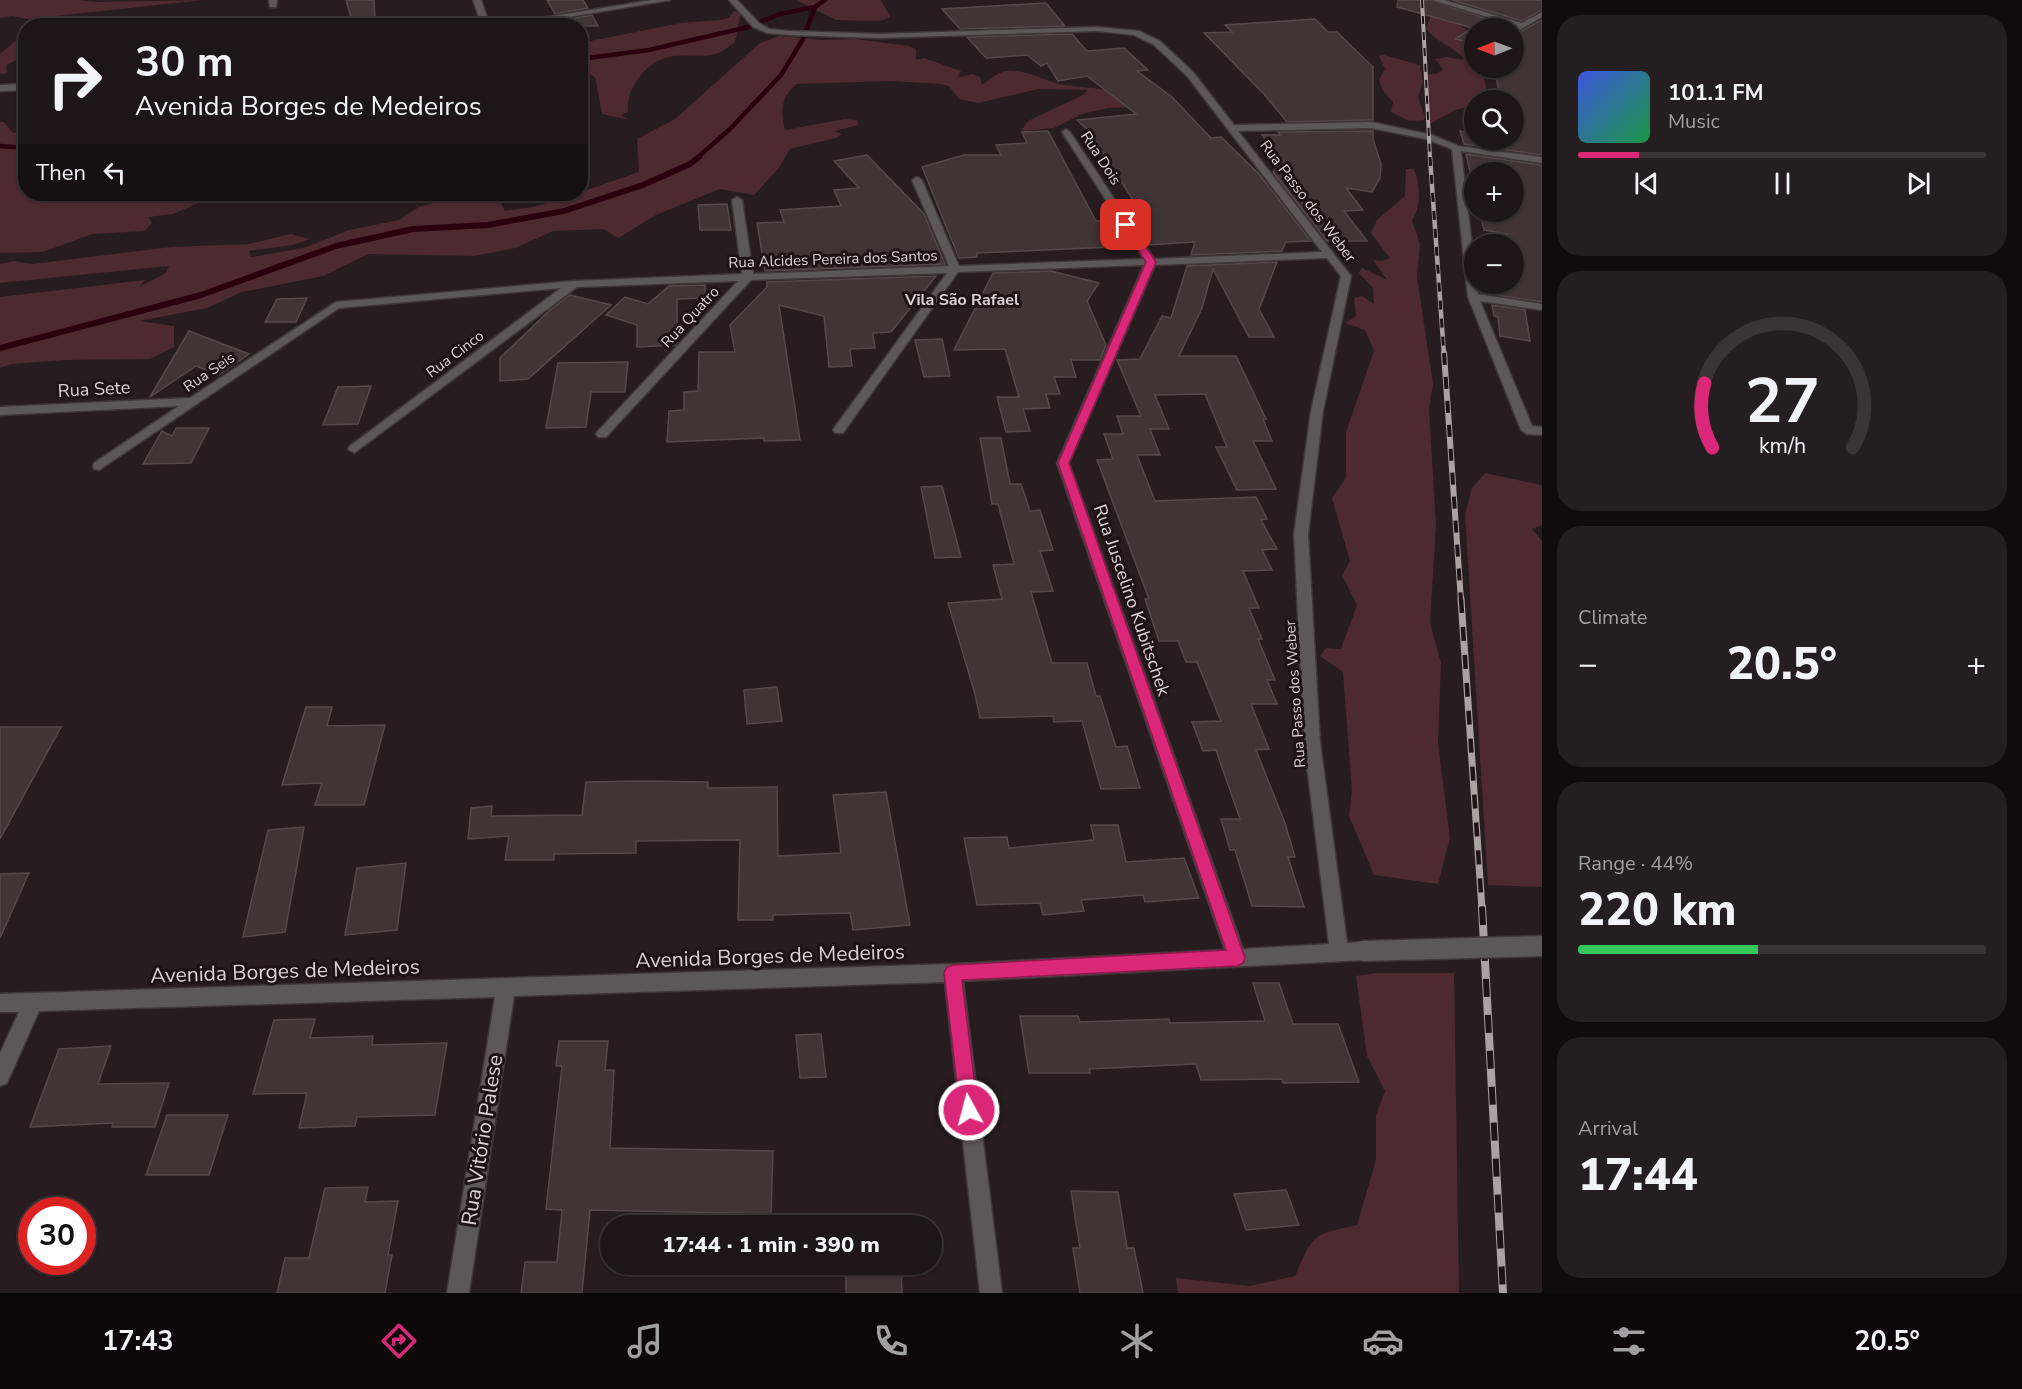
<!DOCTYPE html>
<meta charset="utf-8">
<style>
:root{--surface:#1d1517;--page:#251e20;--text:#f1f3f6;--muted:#a09fa1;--line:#3b3436;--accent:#db2777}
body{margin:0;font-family:"Nunito Sans",sans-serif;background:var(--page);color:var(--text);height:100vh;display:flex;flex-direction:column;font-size:22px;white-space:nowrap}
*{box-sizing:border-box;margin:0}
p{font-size:20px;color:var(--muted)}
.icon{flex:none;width:33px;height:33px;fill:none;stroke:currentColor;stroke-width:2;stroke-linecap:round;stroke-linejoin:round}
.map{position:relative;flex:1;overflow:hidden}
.details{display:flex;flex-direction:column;gap:15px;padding:15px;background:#100c0d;width:480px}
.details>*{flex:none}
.hud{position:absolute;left:18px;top:18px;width:570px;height:183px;border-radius:24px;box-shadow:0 2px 4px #0004,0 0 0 2px var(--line);background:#1d1517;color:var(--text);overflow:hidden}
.needle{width:39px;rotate:269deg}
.fabs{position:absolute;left:1464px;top:18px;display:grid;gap:12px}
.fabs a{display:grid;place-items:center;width:60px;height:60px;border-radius:50%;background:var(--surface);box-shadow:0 2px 4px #0004,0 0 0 2px var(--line);font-size:30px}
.speed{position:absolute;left:18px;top:1197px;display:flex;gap:12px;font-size:30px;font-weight:700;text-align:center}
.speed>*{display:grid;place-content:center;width:78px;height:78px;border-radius:50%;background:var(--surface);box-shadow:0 2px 4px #0004,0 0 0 2px var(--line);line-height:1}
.speed .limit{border:9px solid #d22;background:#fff;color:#111}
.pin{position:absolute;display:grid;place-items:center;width:51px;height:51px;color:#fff;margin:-26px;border-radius:12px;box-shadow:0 3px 9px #0006}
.me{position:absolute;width:66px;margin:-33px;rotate:353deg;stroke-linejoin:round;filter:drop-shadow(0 0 4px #0008)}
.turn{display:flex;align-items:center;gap:21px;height:126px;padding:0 18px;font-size:27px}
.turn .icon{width:78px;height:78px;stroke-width:2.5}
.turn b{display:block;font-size:42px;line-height:51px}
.then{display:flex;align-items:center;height:57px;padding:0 18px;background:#0003;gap:12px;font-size:22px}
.big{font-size:45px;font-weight:800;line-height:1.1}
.details .tile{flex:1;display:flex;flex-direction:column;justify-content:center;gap:9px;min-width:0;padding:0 21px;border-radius:24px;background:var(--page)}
.details .dial{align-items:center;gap:0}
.dial svg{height:156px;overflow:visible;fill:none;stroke:var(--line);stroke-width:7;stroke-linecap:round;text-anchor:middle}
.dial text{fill:var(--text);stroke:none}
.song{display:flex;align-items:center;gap:18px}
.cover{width:72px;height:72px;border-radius:9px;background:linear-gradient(135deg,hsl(230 70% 55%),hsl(140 70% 35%))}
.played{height:6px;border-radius:3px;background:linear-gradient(90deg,var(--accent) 15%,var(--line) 15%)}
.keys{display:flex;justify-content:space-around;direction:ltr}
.heat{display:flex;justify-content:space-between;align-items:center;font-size:33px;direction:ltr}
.charge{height:9px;border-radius:4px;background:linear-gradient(90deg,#34c759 44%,var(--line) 0)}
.trip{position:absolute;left:600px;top:1215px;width:342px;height:60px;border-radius:30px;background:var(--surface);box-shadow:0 2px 4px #0004,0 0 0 2px var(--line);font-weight:800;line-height:60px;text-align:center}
.menu{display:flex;height:96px;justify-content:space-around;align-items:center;background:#0c0809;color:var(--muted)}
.menu .icon{width:42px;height:42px}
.menu .selected{color:var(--accent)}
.menu b{font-size:27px;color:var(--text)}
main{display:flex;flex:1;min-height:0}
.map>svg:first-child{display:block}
.green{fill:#4d2932}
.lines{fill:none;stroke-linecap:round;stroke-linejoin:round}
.stream-far1{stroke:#2b000e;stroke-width:4.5}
.stream{stroke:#2b000e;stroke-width:6}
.building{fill:#403437;stroke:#55484b;stroke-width:1.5}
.minor-casing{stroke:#403638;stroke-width:3}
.minor{fill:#5d5759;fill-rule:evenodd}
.rail-far4-casing{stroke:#aba2a4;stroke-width:4}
.rail-far3-casing{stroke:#aba2a4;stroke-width:4.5}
.rail-far2-casing{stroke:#aba2a4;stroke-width:6}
.rail-far1-casing{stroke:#aba2a4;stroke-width:7}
.rail-casing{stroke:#aba2a4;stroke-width:8}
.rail-far4{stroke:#1e1316;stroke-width:2;stroke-dasharray:8;stroke-linecap:butt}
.rail-far3{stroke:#1e1316;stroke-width:3;stroke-dasharray:9;stroke-linecap:butt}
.rail-far2{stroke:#1e1316;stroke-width:4;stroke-dasharray:12;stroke-linecap:butt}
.rail-far1{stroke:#1e1316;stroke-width:4.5;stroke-dasharray:14;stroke-linecap:butt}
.rail{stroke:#1e1316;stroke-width:6;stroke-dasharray:18;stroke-linecap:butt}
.minor-bridge-casing{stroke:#403638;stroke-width:23;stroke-linecap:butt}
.minor-bridge{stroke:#5d5759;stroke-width:20}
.route{fill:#db2777;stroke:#8e194d;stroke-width:1.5}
.labels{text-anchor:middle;stroke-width:6;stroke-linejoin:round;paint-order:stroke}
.far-street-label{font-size:15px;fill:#dbd3d5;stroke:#1e1316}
.far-neighbourhood-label{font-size:16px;font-weight:bold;fill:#dbd3d5;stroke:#1e1316}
.street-label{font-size:18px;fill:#dbd3d5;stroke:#1e1316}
.near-street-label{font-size:21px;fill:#dbd3d5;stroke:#1e1316}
</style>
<main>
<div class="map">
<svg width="1542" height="1293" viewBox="0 0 1542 1293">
<rect width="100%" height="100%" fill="#271c1f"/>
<g class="green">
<polygon points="0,0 78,0 94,2 204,0 27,19 12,16 0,18"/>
<polygon points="796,0 881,0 890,17 880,21 836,20"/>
<path d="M734,11L741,13L735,42C729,46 722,53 715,54C701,58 688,54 674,56C649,58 625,87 628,112L621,115L629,120L602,114L595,77L588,74L581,75L580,43L681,23L720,20L728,18Z"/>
<path d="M1431,15L1451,19L1474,35V68H1489V74L1542,78V80L1484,77L1488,100H1474V105L1455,110L1430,124L1425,75L1438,73L1443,69L1435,59L1447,57L1462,60L1464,58C1450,45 1438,43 1426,29Z"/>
<polygon points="25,33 25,56 6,65 7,73 0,74 0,54"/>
<path d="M780,36L822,40L855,39L909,46L916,49V60L924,58L961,71L957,78L972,74L980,77L982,85C989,80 998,72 1006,71C1028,69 1045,82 1065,85C1090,89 1123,86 1140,107L1108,108L1082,114L1054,128L1021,131L1028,121L1085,94L1087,90L1038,89L978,103L959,99L949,86L940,84L892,81L797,84C781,96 780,112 785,130L845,119L856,120L859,125L834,131L842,134L836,138L790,149L779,168L754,195L720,189L656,215L618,238L603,229L553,231L515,248L474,256L368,254L323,276L242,292L207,308L139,321L174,326V347L150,359L65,360L12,364L0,368V297L145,280L139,287L166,273L169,266L0,283V264L13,261L33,264L171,247L249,244L291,234L310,239L293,245L249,251L251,257L304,248L349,230L399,220L419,207L463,194H496L505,211L533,207L580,194L581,192L639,172L637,139L675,119L760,43Z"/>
<polygon points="1384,55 1420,65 1423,82 1418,97 1425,117 1424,120 1409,121 1391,112 1393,102 1383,91 1379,80 1385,69 1379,56"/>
<polygon points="0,122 4,122 13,133 25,133 26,194 219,194 173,214 148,217 152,223 145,231 92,234 43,252 0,253"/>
<path d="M1406,169H1414C1420,187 1422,204 1412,220L1420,244L1417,277L1433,384L1429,409L1436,525L1430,623L1441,663L1438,743L1450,838L1438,884L1374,875L1349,816L1352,790L1343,672L1320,656L1326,648L1341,649L1357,605L1342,575L1350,561L1332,498L1346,478V432L1374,351L1365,330L1345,323L1356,316L1354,298L1362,296L1374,304L1373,288L1359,273L1362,268L1387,280L1373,260L1382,261L1390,258L1371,233L1377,220L1405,196Z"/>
<polygon points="1485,473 1542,485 1542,525 1532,529 1542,541 1542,887 1488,885 1465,514 1472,488"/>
<path d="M1377,973H1454L1459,1293H1178L1176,1278L1250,1286L1295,1276C1314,1234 1311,1235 1357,1225L1376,1160V1115L1385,1091L1367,1056L1356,976Z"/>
</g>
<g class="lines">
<g class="stream-far1">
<polyline points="580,59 649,50 748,27 780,14 815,7"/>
<polyline points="0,146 26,148"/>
<polyline points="697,158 730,129 781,75 803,39 815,7 825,0"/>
</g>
<polyline class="stream" points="0,348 201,295 336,246 413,229 488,225 564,211 643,185 690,164 699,157"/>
</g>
<g class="building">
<polygon points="346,0 374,0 375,23 353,25"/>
<polygon points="547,0 583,0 588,8 555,14"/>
<polygon points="1398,0 1430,0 1511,27 1511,28 1474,28 1474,43 1455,39 1473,28 1397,7"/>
<polygon points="1452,0 1542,0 1542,10 1522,21"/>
<polygon points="1046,3 1065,26 960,29 942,9"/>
<polygon points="592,15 598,26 562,26 559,21"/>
<polygon points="1315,19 1328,32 1337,32 1373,67 1373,120 1287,122 1264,94 1204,33 1232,32 1225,25"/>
<polygon points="1542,20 1542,155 1464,144 1460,131 1474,134 1474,140 1514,140 1514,100 1501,100 1494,68 1514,68 1514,35"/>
<polygon points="1072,34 1087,51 1124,48 1148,70 1137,71 1172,97 1211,138 1221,137 1258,173 1311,241 1286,242 1282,251 1191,255 1195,242 1147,245 1130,219 1145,219 1090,132 1077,120 1136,114 1087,76 1058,81 1047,63 1041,66 1027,55 986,58 967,37"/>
<polygon points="1048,131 1096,221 1116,220 1133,246 977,253 977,257 959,258 922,167 964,155 1001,155 996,145 1027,143 1022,132"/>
<polygon points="1373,131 1373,139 1381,164 1380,178 1372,192 1346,188 1363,210 1344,211 1367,241 1327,241 1273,172 1284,161 1262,135 1280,135 1278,132"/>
<polygon points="1466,154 1542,165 1542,302 1491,294 1489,284 1519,284 1514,262 1514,244 1509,244 1507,234 1484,230 1480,212 1514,212 1514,172 1474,172 1474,190"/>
<polygon points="867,155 924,214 945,264 765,271 757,223 784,222 780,210 841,206 834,190 859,188 834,161"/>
<polygon points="727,204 731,230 700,230 698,205"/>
<polygon points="1277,262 1259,309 1274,337 1249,337 1213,269 1202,308 1179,356 1236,356 1266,419 1263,419 1272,441 1253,441 1276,489 1237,490 1216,447 1227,447 1205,394 1155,395 1169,429 1150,429 1160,455 1137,455 1155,501 1256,497 1267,519 1261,520 1277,549 1262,550 1272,570 1243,571 1259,608 1249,608 1262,639 1258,639 1275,680 1267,680 1277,704 1251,704 1269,749 1256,750 1285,823 1295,857 1288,857 1304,907 1252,906 1235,850 1230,850 1221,819 1240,819 1216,750 1203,751 1192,722 1221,721 1197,662 1186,662 1178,641 1159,641 1145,599 1149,599 1097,460 1113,459 1104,434 1123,434 1117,416 1141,416 1117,360 1140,359 1162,316 1171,318 1187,266"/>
<polygon points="1051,271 1099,283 1087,301 1106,345 1100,360 1071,360 1076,377 1054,377 1060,394 1046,394 1050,408 1023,409 1030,431 1006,432 997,397 1019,397 1005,349 954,350 993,273"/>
<polygon points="936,276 891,332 873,333 875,348 850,349 852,366 829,367 824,316 779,305 800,440 764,441 764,438 667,442 669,411 684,410 684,392 698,391 699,352 735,352 730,325 767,287 767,282"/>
<polygon points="705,285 706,298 677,299 677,343 675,345 637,347 637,325 606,315 625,297 648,304 669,286"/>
<polygon points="570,295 611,305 528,379 500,381 500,358 550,310"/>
<polygon points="307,298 296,322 265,322 277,299"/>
<polygon points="1492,305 1525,310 1530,341 1500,336 1498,317 1494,316"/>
<polygon points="189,331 249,354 219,375 196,366 150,397"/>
<polygon points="942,339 950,376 924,377 915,340"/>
<polygon points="628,362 625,392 591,392 586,427 546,428 558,363"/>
<polygon points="371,386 358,424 323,425 338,387"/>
<polygon points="176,428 209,428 191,463 143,464 162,431 172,436"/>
<polygon points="980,438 1001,438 1010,484 1021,484 1030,511 1040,510 1053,550 1040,551 1053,591 1031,592 1052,663 1087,663 1096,696 1100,696 1116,747 1127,746 1140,788 1101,789 1082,721 1054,722 1053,716 980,718 975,694 948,603 1002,599 993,565 1014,564 998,504 992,504"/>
<polygon points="942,486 961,557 935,558 921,487"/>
<polygon points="777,687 782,721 747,724 744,690"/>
<polygon points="306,707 332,707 327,726 385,725 364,805 315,805 322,783 282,785"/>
<polygon points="0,727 61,727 0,839"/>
<polygon points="641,781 708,782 708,788 777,787 778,856 841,853 833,795 886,792 910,925 853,930 850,913 773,915 773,920 738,920 740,840 636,841 636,853 554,854 554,860 505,860 509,836 468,839 471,808 492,806 491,816 582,815 586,782"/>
<polygon points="1091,825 1118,825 1126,862 1184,858 1199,898 1145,902 1143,895 1081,900 1084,911 1043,915 1040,903 977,905 964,838 1007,837 1009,848 1094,840"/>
<polygon points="304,827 285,932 243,937 268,830"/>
<polygon points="406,863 397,930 345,935 357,868"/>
<polygon points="29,873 0,938 0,874"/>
<polygon points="1253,983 1279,983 1293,1024 1338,1024 1359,1082 1283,1083 1282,1079 1201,1080 1196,1064 1089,1069 1090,1073 1029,1073 1020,1016 1078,1016 1080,1022 1169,1019 1170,1023 1265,1021"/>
<polygon points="315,1019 310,1038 373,1036 372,1045 447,1043 435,1115 357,1117 355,1126 299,1128 307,1093 253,1094 274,1020"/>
<polygon points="821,1034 826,1077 800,1078 796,1035"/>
<polygon points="559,1041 608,1041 605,1070 614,1070 610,1148 773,1151 771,1214 590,1210 582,1293 521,1293 525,1262 557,1262 562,1210 546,1209 562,1066 556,1066"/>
<polygon points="111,1046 98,1084 169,1083 155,1127 112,1127 113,1123 30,1127 59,1049"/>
<polygon points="167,1115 228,1115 209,1175 146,1175"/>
<polygon points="368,1187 365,1202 398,1201 388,1255 392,1255 385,1293 277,1293 285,1258 309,1258 325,1188"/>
<polygon points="1286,1190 1299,1225 1246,1230 1234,1194"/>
<polygon points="1071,1191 1118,1192 1127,1248 1134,1248 1143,1293 1080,1293 1073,1248 1080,1248"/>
<polygon points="846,1264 901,1264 902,1293 846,1293"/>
</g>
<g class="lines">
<g class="minor-casing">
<g id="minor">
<polygon points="269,0 277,0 276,7 270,7"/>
<polygon points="473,0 481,0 490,26 482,26"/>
<polygon points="652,0 670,0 515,26 493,26"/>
<path d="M729,0H737L759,23L769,29L789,31L880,34L1097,27L1139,31L1160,41L1193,72L1234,125L1371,122L1432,135L1458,146L1542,157V163L1461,151L1474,264V284H1477L1478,294L1542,304V310L1480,301L1532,426L1542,427V435L1527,434L1521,430L1468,297L1452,149L1426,139L1371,128L1238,131L1351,276L1323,411L1308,534L1320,742L1347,943L1363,942L1370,945L1372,951L1370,957L1363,960L963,981L1002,1293H980L945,982L514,996L469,1293H447L495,997L39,1011L7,1083L0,1086V1053L19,1012H0V994L953,964L1225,950L1057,463L1144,265L958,272L843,433H835L833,430L835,427L947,273L751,280L606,437H598L596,434L598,431L738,281L577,287L354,453L348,449L350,446L561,288L339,308L99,470L94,469L93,466L94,463L179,406L0,415V407L190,398L336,302L574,281L742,274L732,200L737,197L742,200L753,274L949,266L912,180L917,177L922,180L959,266L1144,259L1062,132L1066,129L1070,132L1154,259L1322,252L1187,76L1154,45L1134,35L1097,31L880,38L789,35L767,33L753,27ZM1327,258L1341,276L1311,411L1294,534L1304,742L1329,944L1243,949L1069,463L1155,265Z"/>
<polygon points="1432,0 1444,0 1522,23 1542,12 1542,17 1514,33 1513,28 1517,26"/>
<polygon points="26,84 26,90 0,91 0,85"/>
</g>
</g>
<use href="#minor" class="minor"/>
<g class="rail-far4-casing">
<polyline id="rail-far4" points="1422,0 1430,158"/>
</g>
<g class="rail-far3-casing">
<polyline id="rail-far3" points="1430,157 1444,355"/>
</g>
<g class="rail-far2-casing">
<polyline id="rail-far2" points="1444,353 1461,601"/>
</g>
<g class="rail-far1-casing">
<polyline id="rail-far1" points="1461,599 1482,909"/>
</g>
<g class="rail-casing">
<polyline id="rail" points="1482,907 1503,1293"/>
</g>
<use href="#rail-far4" class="rail-far4"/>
<use href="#rail-far3" class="rail-far3"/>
<use href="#rail-far2" class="rail-far2"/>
<use href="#rail-far1" class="rail-far1"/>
<use href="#rail" class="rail"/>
<g class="minor-bridge-casing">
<polyline id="minor-bridge" points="1363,951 1542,946"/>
</g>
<use href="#minor-bridge" class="minor-bridge"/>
</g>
<polygon class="route" points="1123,223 1130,223 1156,262 1069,463 1245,958 1243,963 1237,966 962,980 978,1110 976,1117 969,1119 963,1117 960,1110 944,973 947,967 953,965 1226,950 1058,463 1146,262 1122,225"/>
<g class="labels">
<g class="far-street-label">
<text transform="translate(1101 158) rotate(57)" y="5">Rua Dois</text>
<text transform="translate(1308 201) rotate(53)" y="5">Rua Passo dos Weber</text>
<text transform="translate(833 259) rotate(-2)" y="5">Rua Alcides Pereira dos Santos</text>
<text transform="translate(690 317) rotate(-47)" y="5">Rua Quatro</text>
<text transform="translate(455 354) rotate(-37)" y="5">Rua Cinco</text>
<text transform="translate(209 372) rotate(-34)" y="5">Rua Seis</text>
<text transform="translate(1295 694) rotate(-94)" y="5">Rua Passo dos Weber</text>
</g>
<g class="far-neighbourhood-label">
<text x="962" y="305">Vila São Rafael</text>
</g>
<g class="street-label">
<text transform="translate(94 389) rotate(-3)" y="6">Rua Sete</text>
<text transform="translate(1132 600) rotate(71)" y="6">Rua Juscelino Kubitschek</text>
</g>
<g class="near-street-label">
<text transform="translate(770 956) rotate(-2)" y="7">Avenida Borges de Medeiros</text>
<text transform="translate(285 971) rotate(-2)" y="7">Avenida Borges de Medeiros</text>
<text transform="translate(482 1140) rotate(-81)" y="7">Rua Vitório Palese</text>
</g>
</g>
</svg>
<div class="fabs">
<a><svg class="needle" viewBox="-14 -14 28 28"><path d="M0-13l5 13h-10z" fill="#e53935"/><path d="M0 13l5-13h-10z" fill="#a09fa1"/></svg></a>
<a><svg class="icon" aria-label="search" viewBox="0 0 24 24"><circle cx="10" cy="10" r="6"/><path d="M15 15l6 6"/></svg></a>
<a>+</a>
<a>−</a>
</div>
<div class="speed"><div class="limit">30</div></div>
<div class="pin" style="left:1126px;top:225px;background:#d93025"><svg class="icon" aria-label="arrive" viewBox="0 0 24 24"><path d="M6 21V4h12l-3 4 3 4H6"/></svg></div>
<svg class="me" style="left:969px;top:1110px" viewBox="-20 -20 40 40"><circle r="17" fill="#db2777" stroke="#fff" stroke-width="3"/><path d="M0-11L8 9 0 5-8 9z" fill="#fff"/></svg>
<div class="trip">17:44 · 1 min · 390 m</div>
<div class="hud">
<div class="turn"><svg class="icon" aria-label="right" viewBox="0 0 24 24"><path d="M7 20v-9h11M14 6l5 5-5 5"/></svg><div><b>30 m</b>Avenida Borges de Medeiros</div></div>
<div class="then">Then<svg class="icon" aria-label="left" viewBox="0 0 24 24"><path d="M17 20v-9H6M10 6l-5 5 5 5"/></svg></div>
</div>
</div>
<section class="details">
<div class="tile">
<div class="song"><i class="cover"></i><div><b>101.1 FM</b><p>Music</p></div></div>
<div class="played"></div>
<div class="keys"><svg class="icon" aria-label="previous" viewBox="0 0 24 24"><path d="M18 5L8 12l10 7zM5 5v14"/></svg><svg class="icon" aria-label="pause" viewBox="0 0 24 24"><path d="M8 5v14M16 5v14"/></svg><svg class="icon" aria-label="next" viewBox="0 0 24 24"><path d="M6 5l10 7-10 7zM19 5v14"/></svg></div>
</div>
<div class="tile dial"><svg viewBox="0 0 100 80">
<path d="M14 69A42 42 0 1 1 86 69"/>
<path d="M14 69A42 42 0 0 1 10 36" stroke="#db2777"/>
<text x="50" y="56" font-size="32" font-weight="700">27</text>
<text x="50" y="72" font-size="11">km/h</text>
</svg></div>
<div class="tile"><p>Climate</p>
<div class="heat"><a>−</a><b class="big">20.5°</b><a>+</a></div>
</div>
<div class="tile"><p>Range · 44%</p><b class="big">220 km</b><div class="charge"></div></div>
<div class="tile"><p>Arrival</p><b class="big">17:44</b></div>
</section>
</main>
<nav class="menu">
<b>17:43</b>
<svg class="icon selected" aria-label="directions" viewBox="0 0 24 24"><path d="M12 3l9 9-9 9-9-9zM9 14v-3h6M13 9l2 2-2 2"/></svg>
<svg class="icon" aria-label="music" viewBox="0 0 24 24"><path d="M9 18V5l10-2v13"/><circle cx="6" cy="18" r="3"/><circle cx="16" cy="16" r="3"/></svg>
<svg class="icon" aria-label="phone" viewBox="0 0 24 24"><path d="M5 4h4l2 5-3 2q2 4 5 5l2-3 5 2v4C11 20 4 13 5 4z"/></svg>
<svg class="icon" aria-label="climate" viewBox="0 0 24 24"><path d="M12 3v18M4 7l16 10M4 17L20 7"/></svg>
<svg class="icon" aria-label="car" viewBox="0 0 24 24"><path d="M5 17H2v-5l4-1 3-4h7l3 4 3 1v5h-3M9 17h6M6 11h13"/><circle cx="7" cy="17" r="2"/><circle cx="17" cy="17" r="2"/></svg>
<svg class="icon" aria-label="filters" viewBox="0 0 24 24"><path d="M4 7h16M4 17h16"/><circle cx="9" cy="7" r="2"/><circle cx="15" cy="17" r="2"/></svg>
<b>20.5°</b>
</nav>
